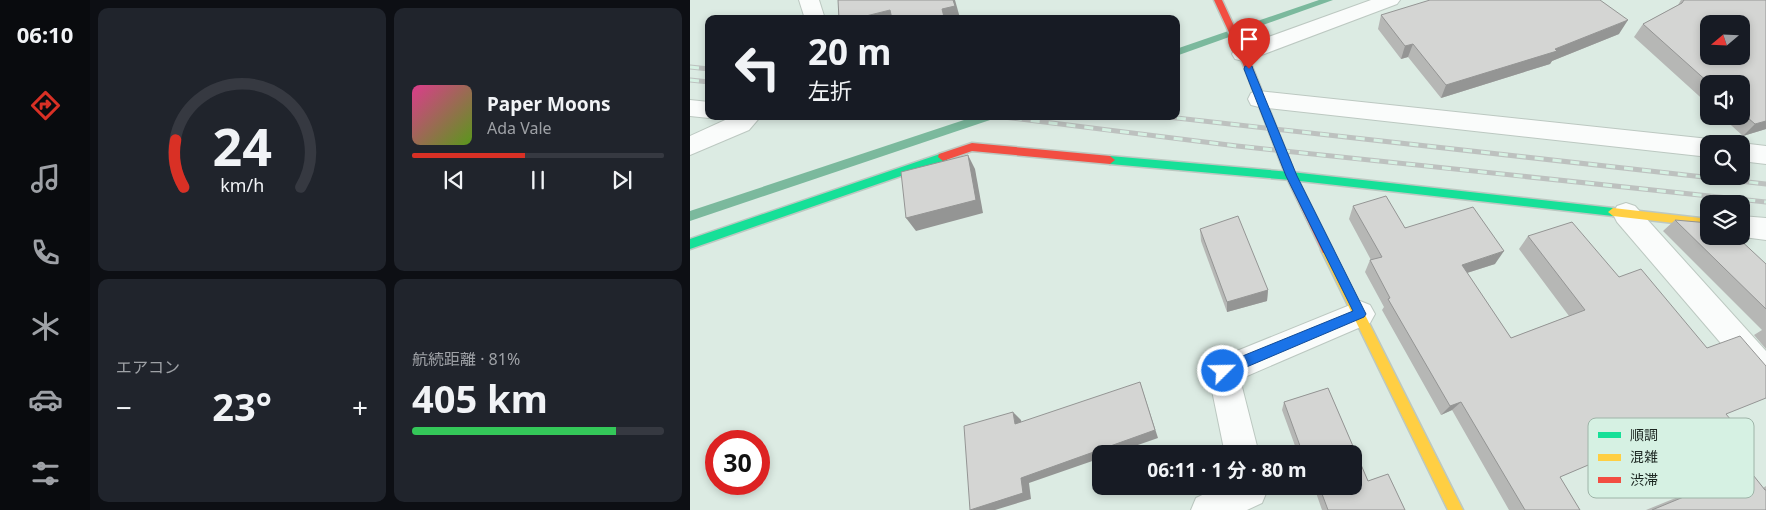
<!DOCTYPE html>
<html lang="ja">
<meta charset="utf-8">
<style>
:root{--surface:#171b24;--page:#20242c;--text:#f1f3f6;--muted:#9ea1a6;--line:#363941;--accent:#d93025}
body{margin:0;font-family:"Noto Sans","Noto Sans JP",sans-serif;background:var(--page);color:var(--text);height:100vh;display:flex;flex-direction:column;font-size:19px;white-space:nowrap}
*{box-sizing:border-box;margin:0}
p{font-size:16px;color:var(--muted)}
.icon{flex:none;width:28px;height:28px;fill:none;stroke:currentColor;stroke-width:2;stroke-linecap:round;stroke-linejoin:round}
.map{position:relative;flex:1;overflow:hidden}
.side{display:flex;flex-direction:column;gap:8px;padding:8px;background:#0d0f14;width:600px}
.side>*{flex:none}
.guide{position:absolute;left:15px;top:15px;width:475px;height:105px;border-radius:10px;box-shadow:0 2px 8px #0003;background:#171b24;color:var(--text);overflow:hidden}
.needle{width:32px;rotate:251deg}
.controls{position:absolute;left:1010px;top:15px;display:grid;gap:10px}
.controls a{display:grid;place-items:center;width:50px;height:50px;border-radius:10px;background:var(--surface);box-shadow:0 2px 8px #0003;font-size:25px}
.speed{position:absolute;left:15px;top:430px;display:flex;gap:10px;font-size:25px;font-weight:700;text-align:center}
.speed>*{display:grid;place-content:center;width:65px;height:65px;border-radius:50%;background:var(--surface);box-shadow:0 2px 8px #0003;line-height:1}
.speed .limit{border:8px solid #d22;background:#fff;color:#111}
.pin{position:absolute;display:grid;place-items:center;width:42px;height:42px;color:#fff;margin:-51px -21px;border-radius:50% 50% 50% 0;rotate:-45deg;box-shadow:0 0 5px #0007}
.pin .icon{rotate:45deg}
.me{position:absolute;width:55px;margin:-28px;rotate:67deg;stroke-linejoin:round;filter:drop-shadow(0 0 4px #0008)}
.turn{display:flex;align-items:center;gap:18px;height:105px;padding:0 20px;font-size:22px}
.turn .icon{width:65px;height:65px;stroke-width:2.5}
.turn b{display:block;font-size:35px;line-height:42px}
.big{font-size:38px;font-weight:700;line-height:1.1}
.side .card{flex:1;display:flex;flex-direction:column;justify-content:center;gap:8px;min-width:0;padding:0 18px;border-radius:10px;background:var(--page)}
.side .dial{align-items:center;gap:0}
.dial svg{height:130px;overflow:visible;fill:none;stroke:var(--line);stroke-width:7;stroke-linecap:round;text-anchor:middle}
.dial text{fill:var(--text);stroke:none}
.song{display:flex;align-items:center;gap:15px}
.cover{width:60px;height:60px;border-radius:8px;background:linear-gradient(135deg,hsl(330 70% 55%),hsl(90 70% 35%))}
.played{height:5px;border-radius:2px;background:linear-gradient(90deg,var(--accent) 45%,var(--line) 45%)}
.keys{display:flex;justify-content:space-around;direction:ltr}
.heat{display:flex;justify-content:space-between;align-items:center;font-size:28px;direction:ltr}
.charge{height:8px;border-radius:4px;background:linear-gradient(90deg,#34c759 81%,var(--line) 0)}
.side .tiles{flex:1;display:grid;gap:8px;grid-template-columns:repeat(2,1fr)}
.trip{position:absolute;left:402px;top:445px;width:270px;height:50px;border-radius:10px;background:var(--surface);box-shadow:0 2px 8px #0003;font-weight:700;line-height:50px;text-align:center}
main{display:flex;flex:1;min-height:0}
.dock{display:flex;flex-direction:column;width:90px;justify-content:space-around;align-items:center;background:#090b0e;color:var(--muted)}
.dock .icon{width:35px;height:35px}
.dock .active{color:var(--accent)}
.dock b{font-size:22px;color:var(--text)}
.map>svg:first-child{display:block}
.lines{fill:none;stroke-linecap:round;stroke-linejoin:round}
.stream{fill:#7bb99d;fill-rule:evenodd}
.street-casing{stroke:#bcc8c1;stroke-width:2}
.fast-casing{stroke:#bcc8c1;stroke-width:3}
.slow-casing{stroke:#bcc8c1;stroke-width:3}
.jam-casing{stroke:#bcc8c1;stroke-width:3}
.street{fill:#fafcfb;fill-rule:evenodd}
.fast{fill:#16e098;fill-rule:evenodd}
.slow{fill:#ffcf43;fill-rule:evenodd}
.jam{fill:#f24e42;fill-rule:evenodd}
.rail-casing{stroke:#bdc1bf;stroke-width:5}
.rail{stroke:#d6f1e3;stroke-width:3;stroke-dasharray:9;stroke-linecap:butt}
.wall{fill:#b6b7b5}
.shaded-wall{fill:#949594}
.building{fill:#d4d5d3;stroke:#949594;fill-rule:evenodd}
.route{fill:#1a73e8;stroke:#114b97}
.key{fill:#d6f1e3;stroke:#9eb4a8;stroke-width:1}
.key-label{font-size:14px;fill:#1b2520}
</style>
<main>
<nav class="dock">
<b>06:10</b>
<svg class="icon active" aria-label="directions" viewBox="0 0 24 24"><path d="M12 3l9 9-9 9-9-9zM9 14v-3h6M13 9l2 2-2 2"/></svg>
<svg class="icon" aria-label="music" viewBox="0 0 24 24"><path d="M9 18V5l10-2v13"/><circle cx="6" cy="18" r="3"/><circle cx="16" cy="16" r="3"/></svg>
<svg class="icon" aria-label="phone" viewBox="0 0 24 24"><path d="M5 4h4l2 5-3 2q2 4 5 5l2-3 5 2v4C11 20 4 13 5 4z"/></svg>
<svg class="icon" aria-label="climate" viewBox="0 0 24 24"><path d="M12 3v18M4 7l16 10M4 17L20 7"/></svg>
<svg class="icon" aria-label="car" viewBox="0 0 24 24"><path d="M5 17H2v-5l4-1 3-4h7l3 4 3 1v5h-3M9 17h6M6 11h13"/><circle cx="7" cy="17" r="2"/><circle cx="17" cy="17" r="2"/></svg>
<svg class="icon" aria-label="filters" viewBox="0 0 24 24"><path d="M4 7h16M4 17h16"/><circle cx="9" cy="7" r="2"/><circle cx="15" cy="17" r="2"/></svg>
</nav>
<section class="side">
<div class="tiles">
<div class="card dial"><svg viewBox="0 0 100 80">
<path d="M14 69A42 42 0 1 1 86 69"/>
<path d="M14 69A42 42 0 0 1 9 40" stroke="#d93025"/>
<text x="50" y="56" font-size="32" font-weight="700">24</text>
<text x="50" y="72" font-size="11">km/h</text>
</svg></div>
<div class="card">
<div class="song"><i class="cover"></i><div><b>Paper Moons</b><p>Ada Vale</p></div></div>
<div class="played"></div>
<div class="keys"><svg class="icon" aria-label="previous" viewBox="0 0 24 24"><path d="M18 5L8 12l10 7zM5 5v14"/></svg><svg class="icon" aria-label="pause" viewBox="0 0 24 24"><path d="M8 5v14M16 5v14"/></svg><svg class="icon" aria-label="next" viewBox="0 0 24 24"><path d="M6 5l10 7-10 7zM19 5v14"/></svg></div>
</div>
<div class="card"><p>エアコン</p>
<div class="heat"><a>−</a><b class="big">23°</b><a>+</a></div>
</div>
<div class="card"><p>航続距離 · 81%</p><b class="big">405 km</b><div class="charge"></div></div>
</div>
</section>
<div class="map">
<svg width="1076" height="510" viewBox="0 0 1076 510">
<rect width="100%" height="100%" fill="#dcebe3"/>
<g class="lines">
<g class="stream">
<polygon points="629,0 643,0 486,56 486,49"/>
<polygon points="286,116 304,116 303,119 0,221 0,211"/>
</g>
<g class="street-casing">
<g id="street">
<polygon points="109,0 129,0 135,19 115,19"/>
<polygon points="681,0 710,0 707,4 561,59 553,61 545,59 542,54 545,49"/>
<polygon points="569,91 1019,139 1029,144 1019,144 1019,157 569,107 561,105 558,99 561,93"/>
<polygon points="0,100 19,102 19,116 26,116 19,118 0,116"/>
<polygon points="44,116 71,116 59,130 0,155 0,136"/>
<polygon points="1051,143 1076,146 1076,164 1051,161 1051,144 1048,144"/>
<polygon points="936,203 945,206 1076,351 1076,388 1065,383 927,222 923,214 927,206"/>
<polygon points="1051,216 1076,218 1076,240 1046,236 1051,236"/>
<polygon points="670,301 680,305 685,314 680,323 550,379 569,454 535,454 518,371 522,361"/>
<polygon points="531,486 576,486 577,491 572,503 557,510 501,510 506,498"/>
</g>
</g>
<g class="fast-casing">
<g id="fast">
<polygon points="253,153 257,154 258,157 257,160 0,249 0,239"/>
<polygon points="420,156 601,172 923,208 928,212 923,216 601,180 420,164 415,160"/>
</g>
</g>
<g class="slow-casing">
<g id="slow">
<polygon points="923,208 1019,219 1019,227 923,216 918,212"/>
<polygon points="637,245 641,247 773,510 758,510 631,250 633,247"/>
</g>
</g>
<g class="jam-casing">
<g id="jam">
<polygon points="524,0 532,0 557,54 606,176 643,250 641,253 633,253 596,176 549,54"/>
<polygon points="282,143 420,156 425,160 420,164 282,151 253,161 248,157 249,154"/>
</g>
</g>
<use href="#street" class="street"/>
<use href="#fast" class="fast"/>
<use href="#slow" class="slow"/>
<use href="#jam" class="jam"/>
<g class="rail-casing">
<g id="rail">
<polyline points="0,67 19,69"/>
<polyline points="0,80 19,82"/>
<polyline points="305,116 547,146 1076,202"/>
<polyline points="469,116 1076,184"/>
</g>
</g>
<use href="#rail" class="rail"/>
</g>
<g class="wall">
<polygon points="991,0 1076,0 1076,129 1053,136 1031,116 1051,116 1051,84 1019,84 1019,105 944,37 953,24 988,5"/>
<polygon points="691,15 929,34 862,61 860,64 751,98 718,57 711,59 688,29"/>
<polygon points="663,206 805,264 777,273 821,338 879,316 829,249 838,236 1036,415 1025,427 1073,488 1076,486 1076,510 956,510 1005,490 965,436 870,477 890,510 819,510 762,410 751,415 692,310 694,307 675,272 680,260 681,260 659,219"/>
<polygon points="985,220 1076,264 1076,349 1064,335 1072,330 973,231"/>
<polygon points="510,229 578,290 577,301 537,312 511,241"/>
<polygon points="638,388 678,481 698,474 715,510 632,510 624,487 620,488 620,486 664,486 664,454 608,454 592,410 594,402"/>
</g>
<g class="shaded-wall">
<polygon points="263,0 265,0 270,18 246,19 252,9"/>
<polygon points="200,10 205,19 164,19"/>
<polygon points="938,20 929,34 862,61 860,64 751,98 756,85 865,49"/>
<polygon points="723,44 718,57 711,59 715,46"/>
<polygon points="1076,121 1076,129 1053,136 1065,124"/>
<polygon points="278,155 285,169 293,213 226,231 216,218"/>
<polygon points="814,251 805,264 764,277 772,265"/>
<polygon points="578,290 577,301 537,312 537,302"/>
<polygon points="450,382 468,438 422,454 411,454 411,458 339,483 341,499 305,510 280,510 331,478"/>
<polygon points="771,402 762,410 751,415 760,406"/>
<polygon points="323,412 331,420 333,432 325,424"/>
</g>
<g class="building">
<polygon points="148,0 263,0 265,6 252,9 254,17 246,19 202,19 200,10 164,19 149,19"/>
<polygon points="740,0 910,0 938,20 865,49 867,51 756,85 723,44 715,46 691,15"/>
<path d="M994,0H1076V121L1065,124L1051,112V84H1020L953,24L992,3ZM1019,24H1051V56H1019Z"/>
<polygon points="278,155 286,200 216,218 211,172"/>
<polygon points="696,196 715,228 783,207 814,251 772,265 821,338 895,310 838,236 882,222 929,277 951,269 1017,348 1050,336 1076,366 1076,398 1036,414 1041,420 1025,427 1075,490 1076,490 1076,510 962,510 1025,484 983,429 870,477 890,510 835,510 771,402 760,406 698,299 700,298 680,260 692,257 663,206"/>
<polygon points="548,216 578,290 537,302 510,229"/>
<polygon points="985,220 1019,223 1019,236 1046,236 1076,264 1076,309"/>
<polygon points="450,382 465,430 331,478 333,493 280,510 274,426 323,412 325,424"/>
<polygon points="638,388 678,481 698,474 715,510 638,510 629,486 664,486 664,454 613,454 594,402"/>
</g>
<polygon class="route" points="555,66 562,66 563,69 607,176 676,314 674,317 533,377 528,375 526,371 528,366 663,311 596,176 554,69"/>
<rect x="898" y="418" width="166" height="80" rx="8" class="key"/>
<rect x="908" y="432" width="23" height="6" fill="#16e098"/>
<rect x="908" y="454" width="23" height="7" fill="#ffcf43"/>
<rect x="908" y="477" width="23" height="6" fill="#f24e42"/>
<g class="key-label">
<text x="940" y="440">順調</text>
<text x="940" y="462">混雑</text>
<text x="940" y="485">渋滞</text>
</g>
</svg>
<div class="controls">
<a><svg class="needle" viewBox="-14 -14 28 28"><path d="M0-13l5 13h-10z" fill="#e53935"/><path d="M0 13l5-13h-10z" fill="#9ea1a6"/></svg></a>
<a><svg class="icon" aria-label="sound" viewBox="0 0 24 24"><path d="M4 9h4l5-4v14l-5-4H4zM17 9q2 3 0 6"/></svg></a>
<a><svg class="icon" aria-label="search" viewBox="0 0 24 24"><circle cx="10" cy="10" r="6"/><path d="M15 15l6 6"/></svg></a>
<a><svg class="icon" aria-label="layers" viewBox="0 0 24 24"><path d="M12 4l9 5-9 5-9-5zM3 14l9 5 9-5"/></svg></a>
</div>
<div class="speed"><div class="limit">30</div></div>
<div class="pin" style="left:559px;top:69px;background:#d93025"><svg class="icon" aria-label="arrive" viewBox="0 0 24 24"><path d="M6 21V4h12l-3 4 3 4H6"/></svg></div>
<svg class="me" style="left:533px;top:371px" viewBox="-20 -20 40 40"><circle r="17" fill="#1a73e8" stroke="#fff" stroke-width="3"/><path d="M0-11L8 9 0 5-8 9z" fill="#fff"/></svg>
<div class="trip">06:11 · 1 分 · 80 m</div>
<div class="guide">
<div class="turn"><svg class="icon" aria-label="left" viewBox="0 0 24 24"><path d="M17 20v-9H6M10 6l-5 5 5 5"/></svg><div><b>20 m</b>左折</div></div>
</div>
</div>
</main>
